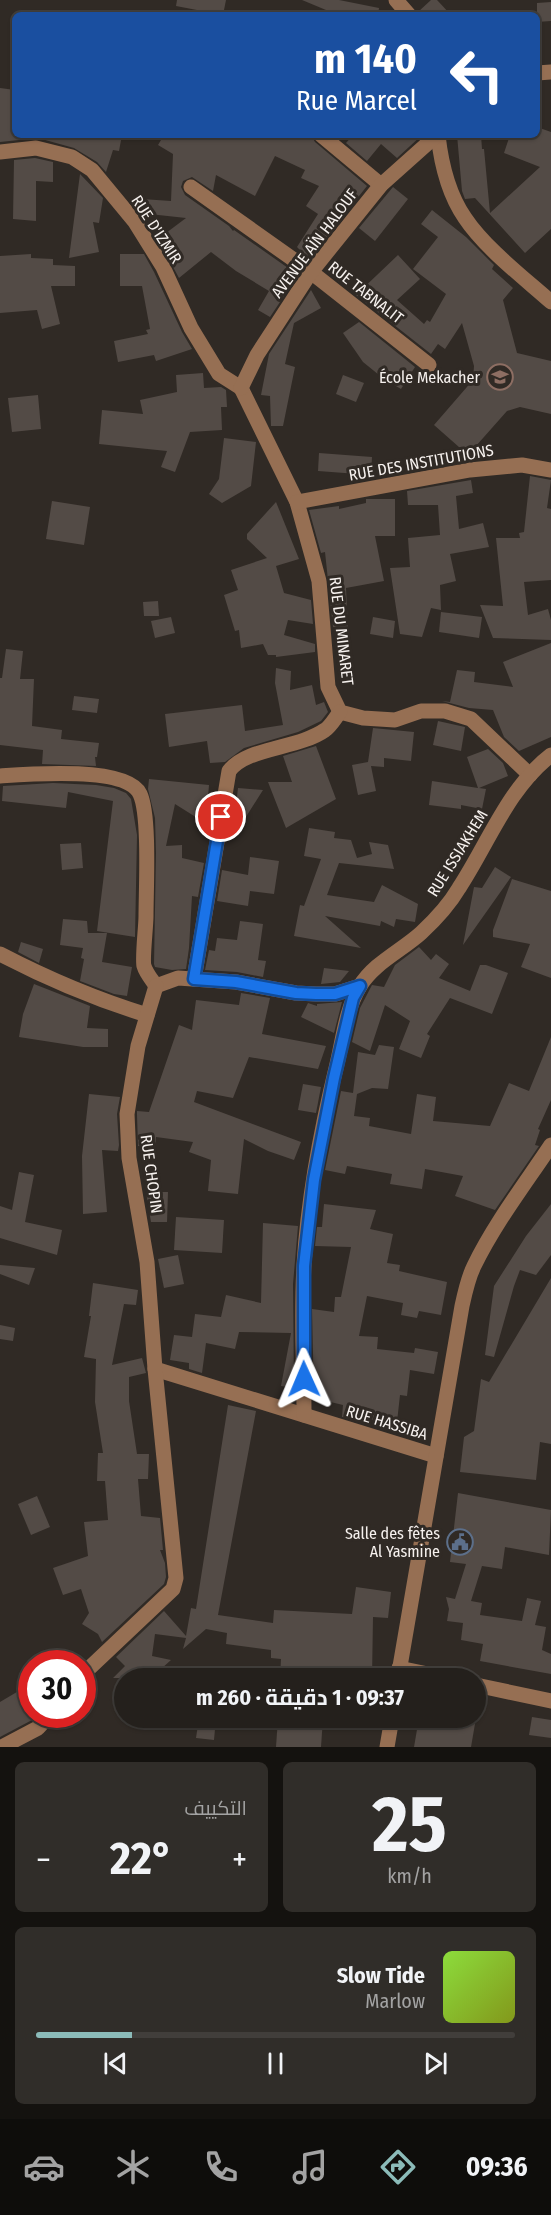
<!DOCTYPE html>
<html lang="ar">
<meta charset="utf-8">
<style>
:root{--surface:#24201c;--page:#302d29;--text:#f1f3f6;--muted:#a3a3a3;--line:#413e3b;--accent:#8bbbb9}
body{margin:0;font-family:"Fira Sans Condensed",Cairo,sans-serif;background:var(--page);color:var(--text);direction:rtl;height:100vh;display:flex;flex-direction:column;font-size:22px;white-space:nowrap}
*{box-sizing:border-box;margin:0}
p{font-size:20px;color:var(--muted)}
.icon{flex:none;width:33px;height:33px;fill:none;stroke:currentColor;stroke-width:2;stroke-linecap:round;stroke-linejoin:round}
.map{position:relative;height:1747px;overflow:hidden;direction:ltr}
.side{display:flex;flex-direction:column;gap:15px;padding:15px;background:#14120f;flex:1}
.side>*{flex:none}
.top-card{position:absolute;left:12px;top:12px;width:528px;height:126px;border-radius:9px;box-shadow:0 2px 4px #0004,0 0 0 2px var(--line);direction:rtl;background:#1a4fa0;color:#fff;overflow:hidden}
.speed{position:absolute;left:18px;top:1650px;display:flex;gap:12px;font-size:30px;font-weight:700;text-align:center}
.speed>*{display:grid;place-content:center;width:78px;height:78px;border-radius:50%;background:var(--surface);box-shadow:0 2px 4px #0004,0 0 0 2px var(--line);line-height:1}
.speed .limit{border:9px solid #d22;background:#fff;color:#111}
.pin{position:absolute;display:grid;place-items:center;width:51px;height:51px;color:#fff;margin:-26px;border:3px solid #fff;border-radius:50%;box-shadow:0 2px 6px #0007}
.me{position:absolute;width:66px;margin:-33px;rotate:359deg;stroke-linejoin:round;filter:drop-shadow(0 0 4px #0008)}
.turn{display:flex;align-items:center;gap:21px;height:126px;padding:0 24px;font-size:27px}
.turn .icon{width:78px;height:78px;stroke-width:2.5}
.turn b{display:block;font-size:42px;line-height:51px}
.big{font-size:45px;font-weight:700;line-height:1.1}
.side .card{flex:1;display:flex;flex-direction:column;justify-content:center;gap:9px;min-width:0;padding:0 21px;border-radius:9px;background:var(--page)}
.side .dial{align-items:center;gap:0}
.dial b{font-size:78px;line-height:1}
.song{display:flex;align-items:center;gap:18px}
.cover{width:72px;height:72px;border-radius:9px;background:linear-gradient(135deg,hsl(90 70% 55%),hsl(70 70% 35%))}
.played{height:6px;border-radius:3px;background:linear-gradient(90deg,var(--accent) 20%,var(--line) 20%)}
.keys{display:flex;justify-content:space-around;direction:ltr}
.heat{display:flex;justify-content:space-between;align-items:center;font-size:33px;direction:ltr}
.side .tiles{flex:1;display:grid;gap:15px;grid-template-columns:1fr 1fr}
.card:last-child{grid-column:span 2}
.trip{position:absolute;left:114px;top:1668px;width:372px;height:60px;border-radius:30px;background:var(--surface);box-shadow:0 2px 4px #0004,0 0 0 2px var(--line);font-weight:700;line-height:60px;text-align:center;direction:rtl}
.menu{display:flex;height:96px;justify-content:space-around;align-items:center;background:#0e0d0b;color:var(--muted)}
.menu .icon{width:42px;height:42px}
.menu .on{color:var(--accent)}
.menu b{font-size:27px;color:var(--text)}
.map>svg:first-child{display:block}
.building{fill:#534b46}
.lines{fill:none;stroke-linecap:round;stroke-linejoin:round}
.minor{stroke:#966f53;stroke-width:15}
.route-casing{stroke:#114b97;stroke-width:15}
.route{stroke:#1a73e8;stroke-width:10}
.labels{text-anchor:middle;stroke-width:6;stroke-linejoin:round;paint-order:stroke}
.street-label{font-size:16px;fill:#f6f1ee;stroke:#302a25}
.poi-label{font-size:16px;fill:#f6f1ee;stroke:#302a25;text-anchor:end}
</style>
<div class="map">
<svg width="551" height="1747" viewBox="0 0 551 1747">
<rect width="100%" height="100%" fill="#302a25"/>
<g class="building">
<polygon points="177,0 226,0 223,15 176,6"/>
<polygon points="302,0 339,0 379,8 378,15 338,15"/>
<polygon points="431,0 437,0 451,15 419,15 418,12"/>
<polygon points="551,2 551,21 537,22 537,3"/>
<polygon points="0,88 15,90 15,135 122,135 119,151 113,150 106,172 97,162 74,148 38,138 0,142"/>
<polygon points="537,127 551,132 551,229 525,253 475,198 465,199 462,191 457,135 481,135 482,149 484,149 490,213 540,167 504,153 510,135 537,135"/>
<polygon points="164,135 311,135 315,142 367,186 309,259 297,247 318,214 306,206 319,186 301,178 305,170 275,156 255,196 216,175 213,191 192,177 183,181 181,187 185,195 229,226 233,231 234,230 298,275 270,317 258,310 269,291 236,271 211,252 179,278 166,254 169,254 158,239 186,218 140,213 142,199 171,201 173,154 158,145"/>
<polygon points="353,135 422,135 397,158 381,144 367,161 346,143"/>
<polygon points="35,158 53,162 53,182 36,181 36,221 13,219 14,160"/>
<polygon points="80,174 103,198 99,223 93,222 99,252 69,258"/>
<polygon points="393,187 408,199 375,241 359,228"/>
<polygon points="432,210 466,237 494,265 492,269 513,288 503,300 517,353 551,361 551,414 520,407 507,411 468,455 434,425 473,380 474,366 462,323 445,349 438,344 431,354 356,295 398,255 420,279 397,300 424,324 427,320 430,322 446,294 413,269 438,237 421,224"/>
<polygon points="31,254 31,258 53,259 53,265 75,266 75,286 51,286 60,324 42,329 37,310 0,313 0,256"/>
<polygon points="120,254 144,254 154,272 182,332 192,349 156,361 154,355 118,362 114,341 148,334 146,330 150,329 142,286 120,286"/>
<polygon points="335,258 350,272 342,284 325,270"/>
<polygon points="311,290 321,308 294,323 285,364 295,367 283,426 271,426 270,396 261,395 269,354"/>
<polygon points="359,322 415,367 401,389 384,379 363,362 343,333"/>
<polygon points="203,373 204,388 221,387 226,390 227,407 221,407 222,430 190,432 175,472 161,467 167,451 99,444 102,410 143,414 140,400 177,392 176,375"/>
<polygon points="343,375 364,383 356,402 336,394"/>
<polygon points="38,395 41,429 12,432 8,398"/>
<polygon points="224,438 256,442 251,486 222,503 209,494 219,479"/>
<polygon points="319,453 372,457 371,475 318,471"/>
<polygon points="530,476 551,480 547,508 551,509 551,580 524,582 528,615 548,609 551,620 551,640 493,638 480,605 503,606 496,538 520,538 519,533 524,532"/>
<polygon points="471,480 473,493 456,496 459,529 483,523 489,547 450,554 456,581 440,585 441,610 431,608 422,637 400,634 390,568 410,567 408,538 440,535 438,505 408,505 407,491"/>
<polygon points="366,499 395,499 395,536 375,536 384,581 346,588 348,630 333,627 325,552 321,553 309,510 339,506 339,509 366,503"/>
<polygon points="52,501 90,507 84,545 46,539"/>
<polygon points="276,502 299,559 276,566 284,593 311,600 313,624 288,620 284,635 315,644 315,652 276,657 276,655 268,655 263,644 241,648 239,630 235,631 224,595 238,590 231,570 267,558 247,539 247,534"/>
<polygon points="158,601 159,616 144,616 143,602"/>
<polygon points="441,612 482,617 479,638 439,632"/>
<polygon points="171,617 175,633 155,638 151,621"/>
<polygon points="373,617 395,621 393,638 370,634"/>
<polygon points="551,643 551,737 519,751 504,737 493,710 469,708 442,701 450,702 457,670 475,672 474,682 513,687 503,662"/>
<polygon points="6,649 23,651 20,679 34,679 32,726 62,730 61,739 99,743 97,757 95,757 96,766 42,764 43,750 0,745 0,678 2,678"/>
<polygon points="276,668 291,671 290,690 312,685 316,705 324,702 328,712 321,721 298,732 244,748 225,762 210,763 207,741 169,747 165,714 242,705 245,731 283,725 275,683"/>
<polygon points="74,696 99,699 97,713 72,710"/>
<polygon points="438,721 465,727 461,751 433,745"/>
<polygon points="373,728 414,732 411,761 384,758 384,767 371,766 376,791 358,795 352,765 368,762"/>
<polygon points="316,746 336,799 286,828 268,782 292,782 283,756"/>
<polygon points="488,749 503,763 508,776 479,788 486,789 482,809 461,805 461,809 429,805 432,781 478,788 467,757"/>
<polygon points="149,779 209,785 208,797 214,801 210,826 175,804 166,846 182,845 182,858 204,863 198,897 192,896 189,948 186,969 172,970 155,967 154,964 156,853 155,818 148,789"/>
<polygon points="53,783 96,785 114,788 126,793 131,799 137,835 135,937 97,931 113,801 68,792 66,808 2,801 3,786"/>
<polygon points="238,788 263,790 232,839 228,837 232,812 235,814"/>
<polygon points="309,828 335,832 334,838 351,840 357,858 372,854 369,842 388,845 394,869 339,863 327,895 374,902 382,885 418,904 415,922 396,919 394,927 381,921 380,926 325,916 361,948 294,936 300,905 304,906 321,859 304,856"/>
<polygon points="81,843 83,868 62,870 60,844"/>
<polygon points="250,857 279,861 274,894 250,891 248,906 217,901 222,870 248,875"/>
<polygon points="495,867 511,877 463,945 474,887 482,888"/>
<polygon points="512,879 551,891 551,978 521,967 530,944 493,937 493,930"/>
<polygon points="63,919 87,921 88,933 107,933 102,962 132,967 127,996 114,994 80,981 84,959 81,958 83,948 60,945"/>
<polygon points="240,921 263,924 258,960 266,961 263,977 237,972 205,970 209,950 215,951 217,938 237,940"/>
<polygon points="21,942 43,949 39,963 18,952"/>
<polygon points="419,947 431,960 436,954 449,964 439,978 470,991 480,965 486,965 508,973 492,1014 450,998 427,1034 430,1036 421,1058 399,1049 410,1021 385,1005 370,1051 352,1042 360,1008 372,985 384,987 395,965"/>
<polygon points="324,968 349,971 340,982 321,984"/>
<polygon points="34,984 90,1006 87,1028 108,1029 108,1047 83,1047 19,1037 23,1014"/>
<polygon points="241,993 270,998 262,1034 326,1046 318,1069 249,1057 233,1098 197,1091 194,1102 301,1142 294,1160 268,1151 244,1139 238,1194 208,1191 211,1160 189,1152 193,1142 156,1137 155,1148 138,1146 137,1115 137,1111 149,1112 179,1025 192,1030 196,1000 239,1005"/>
<polygon points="342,1002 334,1033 301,1017 308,1003 317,1006 317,1004"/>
<polygon points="551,1037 551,1100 538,1129 540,1130 535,1145 539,1146 495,1210 455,1196 463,1176 425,1169 422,1189 390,1184 392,1174 347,1166 345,1174 325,1170 341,1091 353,1093 358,1052 375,1055 379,1045 394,1047 388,1089 372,1088 357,1094 354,1116 370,1118 369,1126 411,1134 417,1094 436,1097 433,1121 490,1126 509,1083 529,1091"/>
<polygon points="303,1084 321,1087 316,1113 298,1110"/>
<polygon points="89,1094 120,1097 117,1114 119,1145 118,1151 102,1150 107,1212 83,1214 82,1156"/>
<polygon points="19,1172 34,1175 25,1222 62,1230 57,1255 0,1238 0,1206 12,1210"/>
<polygon points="146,1192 168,1192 167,1222 151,1222"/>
<polygon points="324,1204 376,1210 370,1229 393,1234 387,1263 400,1265 399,1271 447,1282 441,1315 419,1311 417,1318 401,1315 403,1303 367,1296 359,1336 378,1337 377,1349 414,1353 415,1348 438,1352 434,1374 410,1370 407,1396 400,1395 397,1422 342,1417 343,1405 314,1398 312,1309 334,1312 335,1297 341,1297 351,1247 315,1246 317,1227 322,1227"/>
<polygon points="551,1204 551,1255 536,1275 520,1270 514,1286 494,1357 485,1355 494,1286 526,1236"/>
<polygon points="176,1217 224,1220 222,1253 174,1250"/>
<polygon points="263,1223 298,1226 293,1284 294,1388 281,1386 291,1333 239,1332 235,1349 206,1343 202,1373 189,1369 189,1363 170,1360 174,1335 192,1337 195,1314 221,1317 226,1295 261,1303"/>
<polygon points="178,1255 184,1284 164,1288 158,1259"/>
<polygon points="0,1265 35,1268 29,1285 0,1274"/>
<polygon points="551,1278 551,1444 540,1442 536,1480 460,1472 464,1437 474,1431 481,1379 489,1382"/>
<polygon points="93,1283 138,1290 136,1305 124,1304 112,1365 142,1358 146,1373 129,1377 129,1401 137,1454 149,1454 148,1479 138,1479 141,1516 160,1518 163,1550 160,1550 165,1563 166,1577 164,1584 102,1642 98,1634 82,1624 89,1613 81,1589 63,1595 53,1568 88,1556 84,1522 108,1520 105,1481 97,1481 98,1453 103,1453 95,1402 96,1359 84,1357 91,1316 89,1316"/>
<polygon points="0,1325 15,1328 13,1341 0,1339"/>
<polygon points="228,1405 256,1411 218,1615 273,1623 274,1610 352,1614 356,1587 391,1592 388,1618 373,1617 372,1678 280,1678 281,1659 271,1658 271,1650 226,1644 227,1633 206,1629 183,1649 186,1638 155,1634 152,1656 171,1660 151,1678 113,1678 125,1666 116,1657 164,1611 186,1636 191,1608 196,1609"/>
<polygon points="458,1493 551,1510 549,1555 505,1547 502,1569 482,1566 471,1601 482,1603 480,1615 522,1621 527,1598 541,1601 535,1625 546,1627 542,1650 551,1654 551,1674 480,1661 483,1644 461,1640 463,1623 447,1621 449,1609 446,1597 455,1599 466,1564 450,1562"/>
<polygon points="37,1496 50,1527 31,1535 18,1504"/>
<polygon points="32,1683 32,1720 0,1737 0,1702"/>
<polygon points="532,1717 551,1720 551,1738 529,1735"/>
<polygon points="199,1718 216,1718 214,1740 196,1738"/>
<polygon points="278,1718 323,1718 321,1747 276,1747"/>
<polygon points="419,1718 476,1718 471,1747 414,1747"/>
</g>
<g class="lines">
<g class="minor">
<polyline points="396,0 409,15"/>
<polyline points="537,73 551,72"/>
<polyline points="321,135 381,185"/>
<path d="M438,135C441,162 449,195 465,218C485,248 524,278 551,302"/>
<polyline points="0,152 36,148 72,157 92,170 135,222 163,267 191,328 219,374 241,388"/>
<polyline points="191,187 311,272 429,365"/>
<polyline points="241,388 297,502 319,581 328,687 340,712 363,718 395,720 421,711 445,711 471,719 530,775"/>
<polyline points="241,388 257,355 311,272 381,185 437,135"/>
<polyline points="297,502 470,470 522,465 551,470"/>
<path d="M0,776C28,774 127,766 140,794C150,815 146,890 146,916C146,927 142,959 144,966C146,973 152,980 156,986"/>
<path d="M0,954C48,979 95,999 147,1015"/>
<path d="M194,979L229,771C247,747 298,749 325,730C331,726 335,718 340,712"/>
<polyline points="156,986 178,978 236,982 296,993 316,994 335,994 360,986"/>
<polyline points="155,1369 436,1456"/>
<path d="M304,1415C304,1365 301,1315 304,1265C308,1198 321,1129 337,1064C343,1039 346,1009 360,986C374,963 401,951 421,933C435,920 449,905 459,888C488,844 508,788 551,755"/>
<polyline points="399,1668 447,1678"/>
<polyline points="82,1675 173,1589 176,1578 155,1369 147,1262 129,1158 127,1114 138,1046 156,986"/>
<path d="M398,1678L462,1306C465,1292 468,1278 474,1266C495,1223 525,1184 551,1145"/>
<polyline points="476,1685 551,1701"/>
<polyline points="2,1747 38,1728 51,1714"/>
<polyline points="387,1747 392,1718"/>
</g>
</g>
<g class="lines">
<g class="route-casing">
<polyline id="route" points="221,817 194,979 236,982 296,993 316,994 335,994 360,986 353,998 334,1078 314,1180 304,1266 304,1379"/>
</g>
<use href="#route" class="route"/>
</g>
<defs>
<g id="school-ring" transform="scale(1.35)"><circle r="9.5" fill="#302a25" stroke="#8d6e63" stroke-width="1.5"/><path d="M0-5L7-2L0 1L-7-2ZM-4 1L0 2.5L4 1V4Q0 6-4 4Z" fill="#8d6e63"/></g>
<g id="civic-ring" transform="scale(1.35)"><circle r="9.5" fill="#302a25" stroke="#5c6f8a" stroke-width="1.5"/><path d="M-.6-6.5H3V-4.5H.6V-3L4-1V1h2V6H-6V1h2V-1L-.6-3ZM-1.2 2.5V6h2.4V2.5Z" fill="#5c6f8a"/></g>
</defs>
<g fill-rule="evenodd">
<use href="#school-ring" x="500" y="377"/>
<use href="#civic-ring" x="460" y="1542"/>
</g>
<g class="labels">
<g class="street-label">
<text transform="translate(157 229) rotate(57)" y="6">RUE D'IZMIR</text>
<text transform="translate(314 243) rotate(-53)" y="6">AVENUE AÏN HALOUF</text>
<text transform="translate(366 292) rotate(38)" y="6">RUE TABNALIT</text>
<text transform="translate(421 462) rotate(-10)" y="6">RUE DES INSTITUTIONS</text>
<text transform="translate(342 631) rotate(83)" y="6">RUE DU MINARET</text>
<text transform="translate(457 853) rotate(-58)" y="6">RUE ISSIAKHEM</text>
<text transform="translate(152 1174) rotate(82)" y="6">RUE CHOPIN</text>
<text transform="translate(387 1422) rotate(17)" y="6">RUE HASSIBA</text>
</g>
<g class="poi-label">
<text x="480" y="383">École Mekacher</text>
<text x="440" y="1539">Salle des fêtes<tspan x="440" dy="18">Al Yasmine</tspan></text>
</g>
</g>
</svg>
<div class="speed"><div class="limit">30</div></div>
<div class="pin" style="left:221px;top:817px;background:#d93025"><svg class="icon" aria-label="arrive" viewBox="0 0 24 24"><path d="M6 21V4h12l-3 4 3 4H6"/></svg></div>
<svg class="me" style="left:304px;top:1379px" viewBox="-20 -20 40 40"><path d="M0-17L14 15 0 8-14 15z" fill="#1a73e8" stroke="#fff" stroke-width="4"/></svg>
<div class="trip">09:37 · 1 دقيقة · 260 m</div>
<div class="top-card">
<div class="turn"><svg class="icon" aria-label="left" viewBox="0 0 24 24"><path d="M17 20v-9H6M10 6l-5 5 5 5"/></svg><div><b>140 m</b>Rue Marcel</div></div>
</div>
</div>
<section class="side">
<div class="tiles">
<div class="card dial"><b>25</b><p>km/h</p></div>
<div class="card"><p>التكييف</p>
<div class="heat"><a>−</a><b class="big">22°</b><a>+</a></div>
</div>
<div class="card">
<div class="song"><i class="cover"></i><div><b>Slow Tide</b><p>Marlow</p></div></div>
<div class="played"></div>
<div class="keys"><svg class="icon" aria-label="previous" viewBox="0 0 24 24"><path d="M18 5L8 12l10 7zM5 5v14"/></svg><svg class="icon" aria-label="pause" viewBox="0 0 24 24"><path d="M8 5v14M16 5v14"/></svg><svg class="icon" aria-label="next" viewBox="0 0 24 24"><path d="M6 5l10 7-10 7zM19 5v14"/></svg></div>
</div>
</div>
</section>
<nav class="menu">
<b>09:36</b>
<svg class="icon on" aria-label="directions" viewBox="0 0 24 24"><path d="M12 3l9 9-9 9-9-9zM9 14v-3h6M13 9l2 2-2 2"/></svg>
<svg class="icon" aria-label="music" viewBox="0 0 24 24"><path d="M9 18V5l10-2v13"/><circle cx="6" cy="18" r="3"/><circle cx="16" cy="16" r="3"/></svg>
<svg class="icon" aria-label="phone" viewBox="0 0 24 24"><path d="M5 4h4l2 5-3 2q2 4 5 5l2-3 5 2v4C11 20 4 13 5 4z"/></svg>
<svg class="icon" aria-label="climate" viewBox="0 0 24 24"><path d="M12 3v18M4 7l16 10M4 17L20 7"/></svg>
<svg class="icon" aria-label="car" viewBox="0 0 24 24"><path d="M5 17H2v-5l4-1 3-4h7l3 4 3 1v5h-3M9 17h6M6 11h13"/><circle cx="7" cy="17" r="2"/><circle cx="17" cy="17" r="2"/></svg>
</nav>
